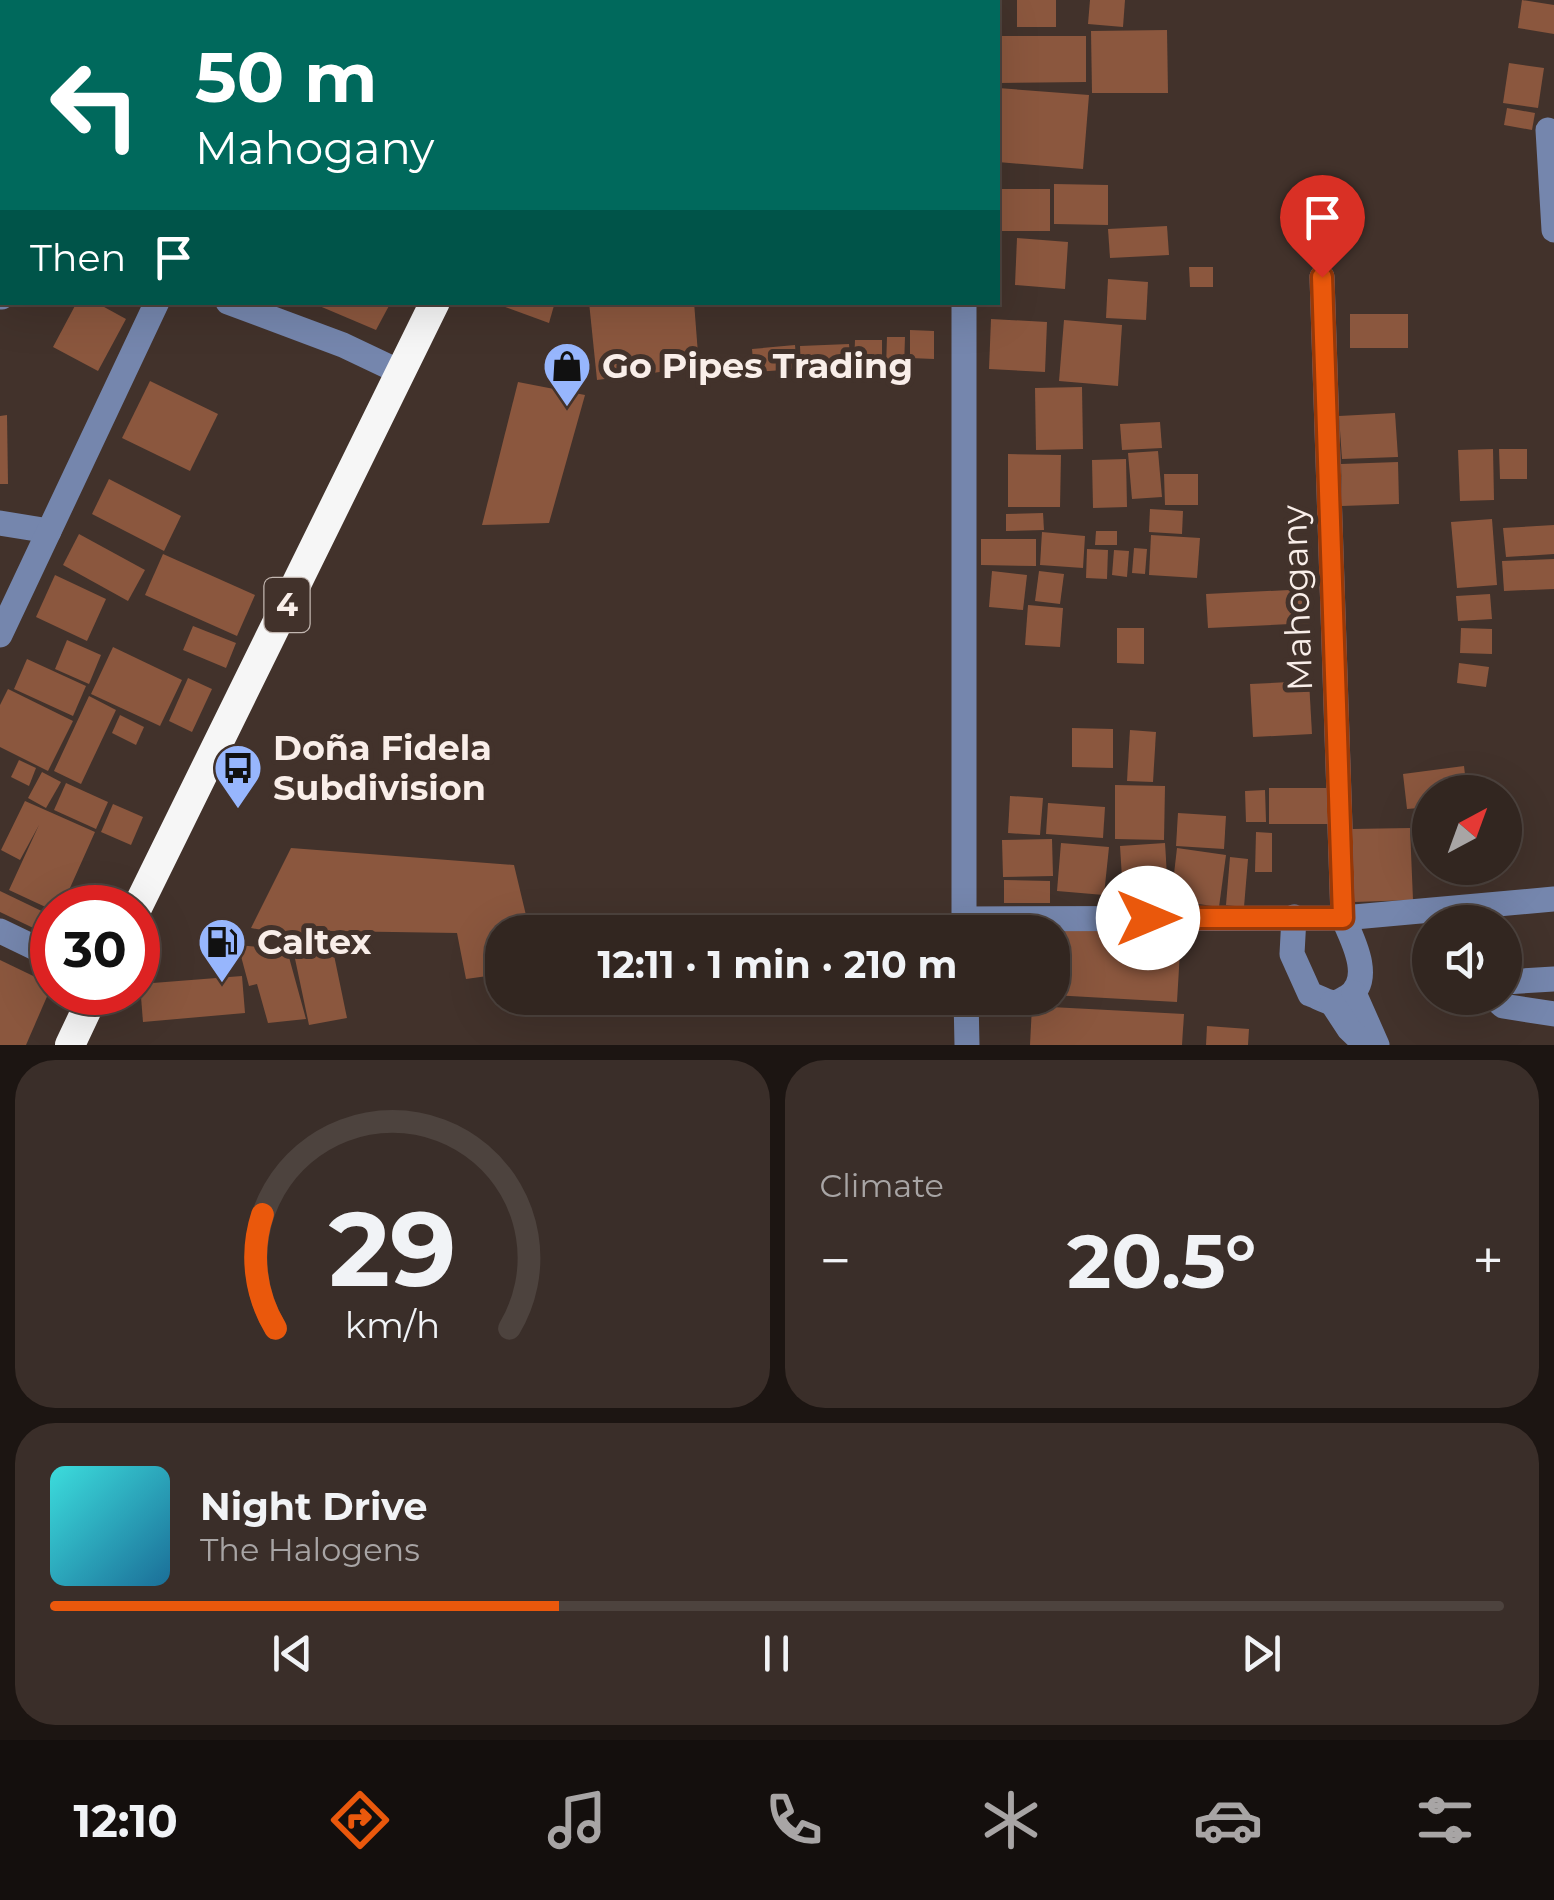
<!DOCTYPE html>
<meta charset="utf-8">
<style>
:root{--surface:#322620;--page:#3a2e29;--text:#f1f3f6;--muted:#a8a5a5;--line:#4d433e;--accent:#ea580c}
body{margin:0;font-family:Montserrat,sans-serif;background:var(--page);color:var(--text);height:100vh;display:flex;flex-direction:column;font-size:38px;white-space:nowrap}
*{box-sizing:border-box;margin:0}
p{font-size:32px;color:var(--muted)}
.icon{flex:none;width:55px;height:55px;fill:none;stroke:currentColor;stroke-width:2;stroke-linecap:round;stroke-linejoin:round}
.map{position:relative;height:1045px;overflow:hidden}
.panel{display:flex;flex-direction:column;gap:15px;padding:15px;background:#1c1512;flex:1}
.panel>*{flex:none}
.guide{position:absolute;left:0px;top:0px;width:1000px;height:305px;box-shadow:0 10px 40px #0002,0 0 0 2px var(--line);background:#00695c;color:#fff;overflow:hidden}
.needle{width:65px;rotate:41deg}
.buttons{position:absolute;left:1412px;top:775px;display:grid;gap:20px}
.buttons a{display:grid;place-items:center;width:110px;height:110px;border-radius:50%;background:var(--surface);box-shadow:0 10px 40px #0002,0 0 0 2px var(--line);font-size:50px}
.speed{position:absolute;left:30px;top:885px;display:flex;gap:20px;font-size:50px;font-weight:700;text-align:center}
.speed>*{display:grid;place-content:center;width:130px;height:130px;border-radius:50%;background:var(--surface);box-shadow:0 10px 40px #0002,0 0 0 2px var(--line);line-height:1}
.speed .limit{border:15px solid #d22;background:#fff;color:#111}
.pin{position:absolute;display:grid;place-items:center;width:85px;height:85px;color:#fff;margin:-102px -42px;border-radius:50% 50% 50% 0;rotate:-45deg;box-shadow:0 0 10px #0007}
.pin .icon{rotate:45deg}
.me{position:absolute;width:110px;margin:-55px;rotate:90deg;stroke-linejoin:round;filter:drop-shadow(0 0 8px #0008)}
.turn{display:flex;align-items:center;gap:35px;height:210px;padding:0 30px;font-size:45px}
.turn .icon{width:130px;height:130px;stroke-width:2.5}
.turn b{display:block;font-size:70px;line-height:85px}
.then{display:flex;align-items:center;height:95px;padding:0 30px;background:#0003;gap:20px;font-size:38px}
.big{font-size:75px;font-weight:700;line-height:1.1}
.panel .card{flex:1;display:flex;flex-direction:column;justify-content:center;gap:15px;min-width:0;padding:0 35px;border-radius:40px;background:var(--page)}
.panel .dial{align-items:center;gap:0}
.dial svg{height:260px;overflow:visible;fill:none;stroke:var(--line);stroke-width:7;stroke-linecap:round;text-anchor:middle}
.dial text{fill:var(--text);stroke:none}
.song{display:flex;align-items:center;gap:30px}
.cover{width:120px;height:120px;border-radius:15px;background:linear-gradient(135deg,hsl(180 70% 55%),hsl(200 70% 35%))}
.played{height:10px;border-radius:5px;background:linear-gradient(90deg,var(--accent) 35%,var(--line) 35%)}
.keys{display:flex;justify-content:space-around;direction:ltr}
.heat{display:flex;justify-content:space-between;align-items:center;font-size:55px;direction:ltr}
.panel .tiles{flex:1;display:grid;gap:15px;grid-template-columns:1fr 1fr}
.card:last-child{grid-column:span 2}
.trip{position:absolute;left:485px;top:915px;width:585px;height:100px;border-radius:40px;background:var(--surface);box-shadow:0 10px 40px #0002,0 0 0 2px var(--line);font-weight:700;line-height:100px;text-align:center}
.tab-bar{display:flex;height:160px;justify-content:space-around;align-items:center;background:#140f0d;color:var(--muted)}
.tab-bar .icon{width:70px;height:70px}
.tab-bar .selected{color:var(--accent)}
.tab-bar b{font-size:45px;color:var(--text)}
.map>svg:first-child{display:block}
.building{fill:#8b573e}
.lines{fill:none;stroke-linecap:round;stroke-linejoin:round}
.minor{stroke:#7586ad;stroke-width:25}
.highway{stroke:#f6f6f6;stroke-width:30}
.route-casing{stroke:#983908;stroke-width:25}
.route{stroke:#ea580c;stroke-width:18}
.labels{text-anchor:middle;stroke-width:10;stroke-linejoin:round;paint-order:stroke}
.shield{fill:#42322b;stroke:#c2b6b0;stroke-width:2.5}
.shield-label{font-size:32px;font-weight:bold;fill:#f9eee9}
.poi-label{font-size:35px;font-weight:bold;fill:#f9eee9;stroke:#42322b;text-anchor:start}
.street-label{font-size:35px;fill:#f9eee9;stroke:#42322b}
</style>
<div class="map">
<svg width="1554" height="1045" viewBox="0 0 1554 1045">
<rect width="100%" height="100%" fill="#42322b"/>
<g class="building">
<rect x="1017" y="0" width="39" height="27"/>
<polygon points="1090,0 1125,0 1123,27 1088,24"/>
<polygon points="1522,0 1554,5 1554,34 1518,28"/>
<polygon points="1167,30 1168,93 1092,93 1091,31"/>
<polygon points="999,36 1086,36 1086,82 999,83"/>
<polygon points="1509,63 1544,68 1538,108 1503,103"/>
<polygon points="998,88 1089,95 1083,169 998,162"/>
<polygon points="1507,108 1535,113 1532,130 1504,125"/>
<polygon points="1054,184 1108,185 1108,225 1054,224"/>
<rect x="998" y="189" width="52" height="42"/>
<polygon points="1167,226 1169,255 1110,258 1108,229"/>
<polygon points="1017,238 1068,242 1065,289 1015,285"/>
<polygon points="1189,267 1213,267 1213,287 1190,287"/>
<polygon points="1108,279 1148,282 1146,320 1106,318"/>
<polygon points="77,302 95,302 126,319 98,371 53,347"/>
<polygon points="310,302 391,302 376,330"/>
<polygon points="492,302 555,302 549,323"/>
<polygon points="589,302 694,302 699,367 597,380"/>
<rect x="1350" y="314" width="58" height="34"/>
<polygon points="991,319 1047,322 1045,372 989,369"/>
<polygon points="1064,320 1122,325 1118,386 1059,381"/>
<polygon points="910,330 934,331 934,359 910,358"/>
<polygon points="887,337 905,337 904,368 886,368"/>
<polygon points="855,340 882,340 882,367 854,367"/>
<polygon points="849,344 851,367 801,369 800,346"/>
<polygon points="795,345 797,369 754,372 752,349"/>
<polygon points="150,381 218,414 190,471 122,438"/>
<polygon points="518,382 585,395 549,523 482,525"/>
<polygon points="1082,387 1083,449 1036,450 1035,388"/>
<polygon points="1395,413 1398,457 1342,459 1339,416"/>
<polygon points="7,415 8,484 0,484 0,416"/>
<polygon points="1160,422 1162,448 1122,450 1120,424"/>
<polygon points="1493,449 1494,500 1460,501 1458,450"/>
<polygon points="1499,449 1527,449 1527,479 1500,479"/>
<polygon points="1158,451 1162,497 1132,499 1128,453"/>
<polygon points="1008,454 1061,455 1060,507 1008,507"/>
<polygon points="1126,459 1127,507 1093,508 1092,460"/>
<polygon points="1398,462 1399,504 1342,506 1341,464"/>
<polygon points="1164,474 1198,474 1198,505 1165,505"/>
<polygon points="109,479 181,516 164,551 92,514"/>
<polygon points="1150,509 1183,511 1182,534 1149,532"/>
<polygon points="1043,513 1044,530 1006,531 1006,514"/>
<polygon points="1492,519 1497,585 1457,588 1451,522"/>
<polygon points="1554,525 1554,554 1506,557 1503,528"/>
<polygon points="1096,531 1117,531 1117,545 1095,545"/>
<polygon points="1042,532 1085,536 1083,568 1040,565"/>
<polygon points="79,534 145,570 128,601 63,565"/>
<polygon points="1151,535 1200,538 1197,578 1149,575"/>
<polygon points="981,539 1036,539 1036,566 981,565"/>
<polygon points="1134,548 1147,549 1145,574 1132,573"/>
<polygon points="1087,549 1108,550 1107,579 1086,578"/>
<polygon points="1114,550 1129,551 1127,577 1112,575"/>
<polygon points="163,554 255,595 237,636 145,595"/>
<polygon points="1554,559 1554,589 1504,591 1502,561"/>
<polygon points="992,571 1027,575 1023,610 989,607"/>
<polygon points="1039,571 1064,574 1060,604 1035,601"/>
<polygon points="55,575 106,599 87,641 36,617"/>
<polygon points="1309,589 1311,623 1208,628 1206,594"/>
<polygon points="1490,594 1492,619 1458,621 1456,596"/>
<polygon points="1028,605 1063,608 1060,647 1025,645"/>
<polygon points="193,626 236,643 226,668 183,650"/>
<polygon points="1117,628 1144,628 1144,664 1117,663"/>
<polygon points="1461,628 1492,629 1492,654 1460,653"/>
<polygon points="67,640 101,655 89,684 55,669"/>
<polygon points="113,647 182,680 160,726 91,694"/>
<polygon points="27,659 86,686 73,716 14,689"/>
<polygon points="1459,663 1489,667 1486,687 1457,683"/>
<polygon points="188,678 212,689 192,732 169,721"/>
<polygon points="1309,681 1312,734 1253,737 1250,684"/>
<polygon points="8,689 73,721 48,771 0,747 0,705"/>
<polygon points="89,696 116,710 81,784 54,771"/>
<polygon points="120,715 144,727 136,745 112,733"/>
<polygon points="1072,728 1113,729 1113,768 1072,767"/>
<polygon points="1130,730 1156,732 1153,782 1127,781"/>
<polygon points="19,760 36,768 29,786 11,777"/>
<polygon points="1464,766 1467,792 1430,792 1430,807 1407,809 1403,774"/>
<polygon points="42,772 61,782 46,808 28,798"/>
<polygon points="66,783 108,802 96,829 54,810"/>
<polygon points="1115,785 1165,786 1164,840 1115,839"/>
<polygon points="1269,788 1330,788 1331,824 1269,824"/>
<polygon points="1265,790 1266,822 1246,822 1245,791"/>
<polygon points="1010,796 1043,798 1040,835 1008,833"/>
<polygon points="25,801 95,832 61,908 52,908 52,910 9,890 39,825 20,860 1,850"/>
<polygon points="1048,803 1105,807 1103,838 1046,834"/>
<polygon points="113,804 143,817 131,845 101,832"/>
<polygon points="1178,813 1226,816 1224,849 1176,846"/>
<polygon points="1410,828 1413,900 1354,902 1352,829"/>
<polygon points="1256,832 1272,833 1272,872 1255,872"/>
<polygon points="1052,839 1053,876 1003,877 1002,840"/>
<polygon points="1061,843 1109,847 1104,895 1057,891"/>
<polygon points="1165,843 1167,876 1122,878 1120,846"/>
<polygon points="291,848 514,865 530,932 502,932 502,974 466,979 457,933 329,931 347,1018 309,1025 290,935 251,928"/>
<polygon points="1177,848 1226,855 1219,907 1171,900"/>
<polygon points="1230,857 1248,859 1244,907 1226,905"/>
<polygon points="1004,880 1050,881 1050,903 1004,903"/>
<polygon points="0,891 52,916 52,937 0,912"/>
<polygon points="1001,924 1181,934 1177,1002 1052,995 1052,932 1001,932"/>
<polygon points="238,945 287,950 306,1019 268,1023 257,984 249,986"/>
<polygon points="0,960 52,985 26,1045 0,1045"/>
<polygon points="242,976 245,1013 143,1022 140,984"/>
<polygon points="1032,1006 1184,1014 1182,1045 1030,1045"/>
<polygon points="1207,1026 1249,1029 1248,1045 1206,1045"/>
</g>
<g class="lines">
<g class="minor">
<polyline points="379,2 380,0"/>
<polyline points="975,2 975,0"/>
<polyline points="0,115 2,115"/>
<polyline points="1548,130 1554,230"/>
<polyline points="0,297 2,297"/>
<polyline points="228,302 343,345 402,373"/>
<polyline points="964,302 964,932"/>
<polyline points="0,523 49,531"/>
<polyline points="0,635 157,302"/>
<path d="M1294,917L1292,954L1310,994C1316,996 1326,1002 1333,1003C1337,1003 1344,999 1347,997C1375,981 1352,938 1343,918L1322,277"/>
<polyline points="964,919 1343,918 1554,899"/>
<polyline points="0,931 52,956"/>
<polyline points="1505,982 1554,979"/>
<polyline points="1354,993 1377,1045"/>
<polyline points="966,998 967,1045"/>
<polyline points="1494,998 1503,1006 1554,1014"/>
<polyline points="1332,1003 1349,1029 1366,1045"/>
</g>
<g class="highway">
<polyline points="586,2 588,0"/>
<polyline points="137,908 435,302"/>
<polyline points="70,1045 95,992"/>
</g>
</g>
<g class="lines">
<g class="route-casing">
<polyline id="route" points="1148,918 1343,918 1322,277"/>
</g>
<use href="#route" class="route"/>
</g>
<defs>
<g id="shop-pin" transform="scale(2.5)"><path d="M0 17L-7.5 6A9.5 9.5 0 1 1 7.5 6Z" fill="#97b6fd" stroke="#42322b"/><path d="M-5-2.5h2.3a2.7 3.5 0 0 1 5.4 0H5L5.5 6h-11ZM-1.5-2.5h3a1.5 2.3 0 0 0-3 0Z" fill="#111"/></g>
<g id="bus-pin" transform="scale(2.5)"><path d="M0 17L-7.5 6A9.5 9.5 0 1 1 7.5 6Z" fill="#97b6fd" stroke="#42322b"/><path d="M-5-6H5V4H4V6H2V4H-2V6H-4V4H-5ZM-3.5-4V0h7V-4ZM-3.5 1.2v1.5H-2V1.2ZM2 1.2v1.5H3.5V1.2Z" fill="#111"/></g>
<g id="fuel-pin" transform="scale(2.5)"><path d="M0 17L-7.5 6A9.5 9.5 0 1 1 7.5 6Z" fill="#97b6fd" stroke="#42322b"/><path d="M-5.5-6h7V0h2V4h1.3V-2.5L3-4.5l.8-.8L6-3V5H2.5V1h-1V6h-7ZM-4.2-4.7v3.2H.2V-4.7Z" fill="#111"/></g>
</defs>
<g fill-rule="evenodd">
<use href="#shop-pin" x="567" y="366"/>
<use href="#bus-pin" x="238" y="768"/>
<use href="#fuel-pin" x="222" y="942"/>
</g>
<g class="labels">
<rect class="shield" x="264.5" y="578" width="45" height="54" rx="8"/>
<g class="shield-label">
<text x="287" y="616">4</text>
</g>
<g class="poi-label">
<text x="602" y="378">Go Pipes Trading</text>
<text x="273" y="760">Doña Fidela<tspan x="273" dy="40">Subdivision</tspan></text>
<text x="257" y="954">Caltex</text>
</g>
<g class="street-label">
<text transform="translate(1297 598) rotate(-92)" y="12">Mahogany</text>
</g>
</g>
</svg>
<div class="buttons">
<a><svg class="needle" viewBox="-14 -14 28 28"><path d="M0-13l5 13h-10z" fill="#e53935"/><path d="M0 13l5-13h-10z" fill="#a8a5a5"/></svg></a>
<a><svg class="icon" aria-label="sound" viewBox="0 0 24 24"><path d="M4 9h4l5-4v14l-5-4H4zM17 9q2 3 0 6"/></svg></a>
</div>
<div class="speed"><div class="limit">30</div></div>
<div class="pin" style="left:1322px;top:277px;background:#d93025"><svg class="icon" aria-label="arrive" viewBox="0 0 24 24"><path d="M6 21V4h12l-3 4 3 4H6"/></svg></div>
<svg class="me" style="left:1148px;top:918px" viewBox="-20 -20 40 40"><circle r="19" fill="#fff"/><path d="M0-13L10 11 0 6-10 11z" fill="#ea580c"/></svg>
<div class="trip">12:11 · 1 min · 210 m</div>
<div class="guide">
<div class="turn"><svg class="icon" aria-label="left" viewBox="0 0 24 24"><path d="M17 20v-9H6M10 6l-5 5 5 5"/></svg><div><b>50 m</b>Mahogany</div></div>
<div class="then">Then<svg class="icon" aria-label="arrive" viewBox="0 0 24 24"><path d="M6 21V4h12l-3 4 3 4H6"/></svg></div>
</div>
</div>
<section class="panel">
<div class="tiles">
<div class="card dial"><svg viewBox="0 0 100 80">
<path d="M14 69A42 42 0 1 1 86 69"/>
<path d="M14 69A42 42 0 0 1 10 34" stroke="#ea580c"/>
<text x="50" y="56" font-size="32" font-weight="700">29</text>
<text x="50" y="72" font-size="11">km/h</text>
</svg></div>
<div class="card"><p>Climate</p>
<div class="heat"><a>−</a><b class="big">20.5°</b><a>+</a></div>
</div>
<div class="card">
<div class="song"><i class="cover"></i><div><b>Night Drive</b><p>The Halogens</p></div></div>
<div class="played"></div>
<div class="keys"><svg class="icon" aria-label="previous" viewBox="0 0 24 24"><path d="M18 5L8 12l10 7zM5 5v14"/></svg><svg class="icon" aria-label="pause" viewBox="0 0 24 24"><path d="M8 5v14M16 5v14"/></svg><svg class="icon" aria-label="next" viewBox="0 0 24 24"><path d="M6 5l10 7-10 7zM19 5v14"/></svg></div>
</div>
</div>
</section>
<nav class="tab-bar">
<b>12:10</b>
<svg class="icon selected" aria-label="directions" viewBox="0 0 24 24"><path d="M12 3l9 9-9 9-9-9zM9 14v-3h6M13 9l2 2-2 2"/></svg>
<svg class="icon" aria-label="music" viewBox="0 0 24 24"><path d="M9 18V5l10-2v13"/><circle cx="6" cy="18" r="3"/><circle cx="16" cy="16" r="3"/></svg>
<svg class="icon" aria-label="phone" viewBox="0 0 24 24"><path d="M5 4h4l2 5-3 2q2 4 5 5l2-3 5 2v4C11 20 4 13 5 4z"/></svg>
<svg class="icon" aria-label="climate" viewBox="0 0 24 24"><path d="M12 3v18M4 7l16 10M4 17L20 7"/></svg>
<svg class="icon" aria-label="car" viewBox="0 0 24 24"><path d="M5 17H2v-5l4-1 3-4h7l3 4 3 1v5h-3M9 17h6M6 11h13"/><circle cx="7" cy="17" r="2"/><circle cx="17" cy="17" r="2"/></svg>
<svg class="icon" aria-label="filters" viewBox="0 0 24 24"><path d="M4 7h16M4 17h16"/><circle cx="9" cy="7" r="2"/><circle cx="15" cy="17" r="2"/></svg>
</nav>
